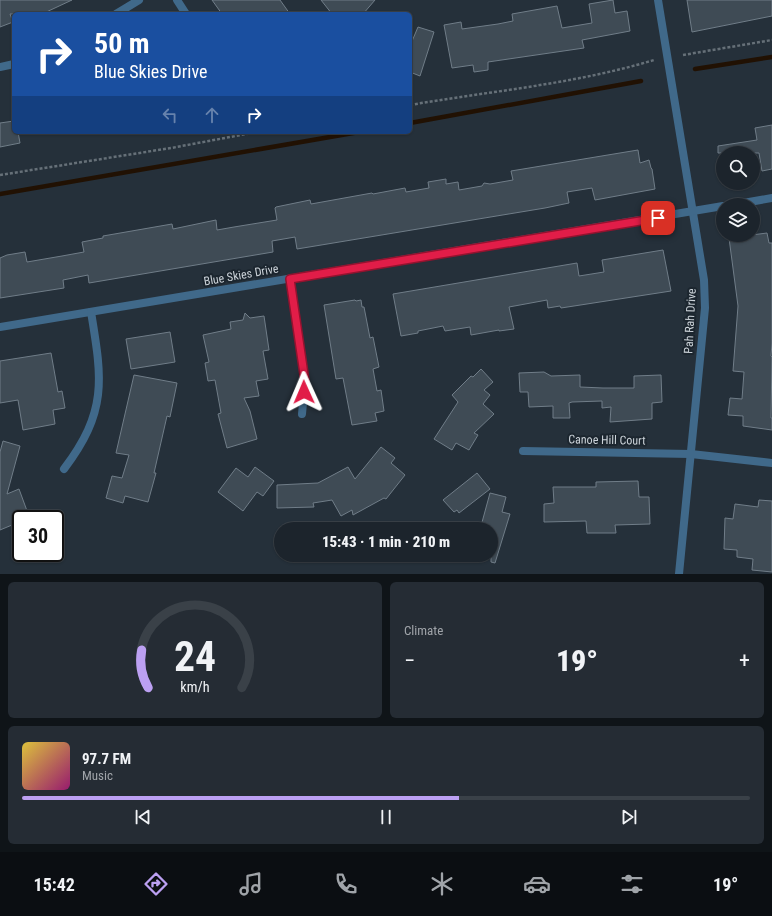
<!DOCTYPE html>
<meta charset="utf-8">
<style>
:root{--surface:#1c242c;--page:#252c34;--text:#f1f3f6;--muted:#a0a4a9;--line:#3a4148;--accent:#bca0f2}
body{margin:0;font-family:"Roboto Condensed",sans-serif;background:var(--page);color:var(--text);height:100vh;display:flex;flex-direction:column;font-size:15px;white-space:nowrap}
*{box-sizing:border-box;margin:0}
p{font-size:13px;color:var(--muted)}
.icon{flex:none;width:22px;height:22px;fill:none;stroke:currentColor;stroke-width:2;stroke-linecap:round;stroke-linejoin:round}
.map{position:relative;height:574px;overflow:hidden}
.panel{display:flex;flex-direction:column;gap:8px;padding:8px;background:#0f1418;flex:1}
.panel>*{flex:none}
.hud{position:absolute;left:12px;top:12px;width:400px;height:122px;border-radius:6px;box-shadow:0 1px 3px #0004,0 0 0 1px var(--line);background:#1a4fa0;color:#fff;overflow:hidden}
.fabs{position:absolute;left:716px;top:146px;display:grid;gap:8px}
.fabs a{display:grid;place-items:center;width:44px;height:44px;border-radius:50%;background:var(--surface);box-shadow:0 1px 3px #0004,0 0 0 1px var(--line);font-size:20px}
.speed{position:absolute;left:12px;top:510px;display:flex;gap:8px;font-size:20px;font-weight:700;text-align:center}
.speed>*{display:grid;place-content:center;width:52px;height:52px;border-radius:50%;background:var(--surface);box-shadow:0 1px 3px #0004,0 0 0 1px var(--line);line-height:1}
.speed .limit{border:2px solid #111;border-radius:6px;background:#fff;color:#111}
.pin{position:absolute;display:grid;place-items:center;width:34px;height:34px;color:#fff;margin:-17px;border-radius:8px;box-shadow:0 2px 6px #0006}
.me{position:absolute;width:44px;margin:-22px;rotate:359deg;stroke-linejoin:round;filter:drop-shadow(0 0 3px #0008)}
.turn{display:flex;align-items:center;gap:14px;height:84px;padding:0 16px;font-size:18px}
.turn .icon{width:52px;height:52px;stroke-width:2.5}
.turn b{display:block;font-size:28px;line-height:34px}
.lanes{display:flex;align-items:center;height:38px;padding:0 16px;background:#0003;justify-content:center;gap:20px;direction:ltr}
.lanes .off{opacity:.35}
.big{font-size:30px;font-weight:800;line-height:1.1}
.panel .widget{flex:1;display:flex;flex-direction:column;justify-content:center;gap:6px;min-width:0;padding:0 14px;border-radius:6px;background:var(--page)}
.panel .dial{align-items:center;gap:0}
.dial svg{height:104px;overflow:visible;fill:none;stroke:var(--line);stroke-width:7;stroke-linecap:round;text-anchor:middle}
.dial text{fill:var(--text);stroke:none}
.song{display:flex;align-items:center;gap:12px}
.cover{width:48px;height:48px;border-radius:6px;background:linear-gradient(135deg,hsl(50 70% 55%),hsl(320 70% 35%))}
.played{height:4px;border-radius:2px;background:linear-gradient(90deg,var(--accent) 60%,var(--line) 60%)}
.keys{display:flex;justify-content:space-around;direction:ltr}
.heat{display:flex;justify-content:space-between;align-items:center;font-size:22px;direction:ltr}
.panel .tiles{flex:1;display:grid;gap:8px;grid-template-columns:1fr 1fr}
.widget:last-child{grid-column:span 2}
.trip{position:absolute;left:274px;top:522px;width:224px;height:40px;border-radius:20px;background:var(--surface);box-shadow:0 1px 3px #0004,0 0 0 1px var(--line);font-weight:800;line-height:40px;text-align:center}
.menu{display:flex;height:64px;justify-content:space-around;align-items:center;background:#0b0e12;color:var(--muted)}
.menu .icon{width:28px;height:28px}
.menu .on{color:var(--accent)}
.menu b{font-size:18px;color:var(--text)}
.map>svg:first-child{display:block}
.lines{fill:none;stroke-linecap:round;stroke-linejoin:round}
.stream{stroke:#211103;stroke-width:4.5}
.building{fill:#3f4b55;stroke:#707d88}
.path{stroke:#667078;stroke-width:2.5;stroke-dasharray:3 2;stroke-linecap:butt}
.street{stroke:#40698a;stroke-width:8}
.route-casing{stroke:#92132f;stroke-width:10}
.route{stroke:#e11d48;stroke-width:7}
.labels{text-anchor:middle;stroke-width:4;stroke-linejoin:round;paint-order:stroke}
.street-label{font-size:12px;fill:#ccd3d9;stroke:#1c262f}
</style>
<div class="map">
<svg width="772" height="574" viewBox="0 0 772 574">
<rect width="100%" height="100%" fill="#25303a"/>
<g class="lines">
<g class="stream">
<polyline points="695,69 772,57"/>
<polyline points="410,123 641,81"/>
<polyline points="0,194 359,132"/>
</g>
</g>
<g class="building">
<polygon points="0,0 72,0 42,14 10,14 13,22 0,27"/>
<polygon points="212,0 280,0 290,14 222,14"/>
<polygon points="321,0 375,0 363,14 332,14"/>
<polygon points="613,0 615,13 627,11 630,31 582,40 584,48 488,62 488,70 474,72 473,65 452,68 444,25 461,22 462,29 498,24 513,21 512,14 557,6 562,28 592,23 589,4"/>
<polygon points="687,0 772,0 772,16 692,32"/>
<polygon points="418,27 434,32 420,76 410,72 410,46"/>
<polygon points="14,121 14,132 18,132 20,143 0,147 0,123"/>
<polygon points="772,125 772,169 762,171 759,153 718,153 718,146 757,140 755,128"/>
<polygon points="638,150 640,163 649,160 651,168 652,169 655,189 595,200 592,188 567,192 569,203 545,208 297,249 295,237 272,241 273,252 89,283 88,275 63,280 64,288 0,298 0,258 7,255 25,252 27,262 62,256 84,252 82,242 103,238 103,236 172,224 173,229 216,220 217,230 234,227 277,220 275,208 276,207 310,200 311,204 372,193 373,194 405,188 406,192 429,188 428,182 446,179 446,184 458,182 459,190 482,186 484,183 490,184 513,180 511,171"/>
<polygon points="767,233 769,243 772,243 772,343 771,356 772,357 771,418 772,418 772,430 743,426 743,416 728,415 730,398 742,399 744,372 733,371 738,306 729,238"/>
<polygon points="663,250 671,291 561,308 560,306 548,308 547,300 509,307 514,329 499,331 499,330 471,335 470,327 445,331 443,326 418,331 418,333 401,336 393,294 577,263 579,276 604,272 602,260"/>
<polygon points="355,300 356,301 361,300 362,307 364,307 370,338 373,337 379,367 373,369 377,391 381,390 384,411 375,413 377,421 352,425 343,378 336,379 324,305"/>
<polygon points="245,313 250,318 264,316 269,350 263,351 268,379 256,381 259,396 244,398 250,411 257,439 227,448 218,414 221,413 215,380 208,381 205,363 209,362 203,335 231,329 230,322 243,320"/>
<polygon points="170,332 175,362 131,369 126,339"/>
<polygon points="51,353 58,392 62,391 65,408 53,410 55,424 23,430 18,400 0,403 0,361"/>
<polygon points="481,369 493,382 484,390 490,395 483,404 494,414 474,433 478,435 469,450 456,443 452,450 434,439 458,402 452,395 471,376 473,377"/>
<polygon points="544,372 551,376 580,375 580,387 603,388 634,388 634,376 661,375 662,402 652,403 652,419 610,422 611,407 602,408 602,401 572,402 569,403 570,418 553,418 553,406 529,407 528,392 520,392 519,373"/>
<polygon points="134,375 177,383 170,417 167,416 154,473 156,473 148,502 125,496 123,503 106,498 112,476 122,478 129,455 116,453"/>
<polygon points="3,441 20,446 7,494 19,489 30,519 21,519 21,540 12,525 0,530 0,452"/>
<polygon points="381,447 395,458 391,463 405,475 386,499 384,498 353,515 352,510 341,516 332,500 313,503 314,507 277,508 277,485 318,483 348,467 355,479"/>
<polygon points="255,467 274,481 263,496 257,492 243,511 218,492 236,468 248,477"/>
<polygon points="477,473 490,489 459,513 457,510 454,512 443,500"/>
<polygon points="638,481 639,497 649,497 650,524 615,525 616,533 587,533 586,521 544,522 544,504 554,503 553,487 596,487 596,482"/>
<polygon points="490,493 506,497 502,512 510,514 495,563 491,562 491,529 482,529 483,526 481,526"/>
<polygon points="759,500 772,501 772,572 752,570 753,559 737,557 737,550 724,549 725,518 733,519 735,504 758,507"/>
</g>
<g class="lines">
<g class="path">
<polyline points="683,55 772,40"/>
<path d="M410,105C491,91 575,84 654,60"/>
<polyline points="0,175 171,148 257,132"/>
</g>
<g class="street">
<polyline points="177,0 186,14"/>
<polyline points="658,0 704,280 705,308 679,574"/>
<polyline points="116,14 139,0"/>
<polyline points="0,67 14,64"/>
<polyline points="732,205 772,198"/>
<polyline points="290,279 305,381 302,414"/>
<polyline points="0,327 723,206"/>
<polyline points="523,451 691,454 772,463"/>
<path d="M64,469C108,411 102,379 91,312"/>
</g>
</g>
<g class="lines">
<g class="route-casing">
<polyline id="route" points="304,392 305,381 290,279 658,218"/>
</g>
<use href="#route" class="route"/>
</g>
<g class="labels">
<g class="street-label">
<text transform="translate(241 275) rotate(-10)" y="4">Blue Skies Drive</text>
<text transform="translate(690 321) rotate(-87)" y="4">Pah Rah Drive</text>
<text transform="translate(607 440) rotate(1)" y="4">Canoe Hill Court</text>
</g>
</g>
</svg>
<div class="fabs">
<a><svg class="icon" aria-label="search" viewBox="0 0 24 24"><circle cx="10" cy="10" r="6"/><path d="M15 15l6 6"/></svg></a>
<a><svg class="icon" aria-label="layers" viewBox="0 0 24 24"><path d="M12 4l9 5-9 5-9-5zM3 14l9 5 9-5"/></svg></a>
</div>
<div class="speed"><div class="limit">30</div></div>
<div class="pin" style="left:658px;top:218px;background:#d93025"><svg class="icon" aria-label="arrive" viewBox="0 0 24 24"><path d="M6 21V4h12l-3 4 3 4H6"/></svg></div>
<svg class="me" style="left:304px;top:392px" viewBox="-20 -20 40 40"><path d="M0-17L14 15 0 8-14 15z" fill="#e11d48" stroke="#fff" stroke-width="4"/></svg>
<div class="trip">15:43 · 1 min · 210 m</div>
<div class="hud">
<div class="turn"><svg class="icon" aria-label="right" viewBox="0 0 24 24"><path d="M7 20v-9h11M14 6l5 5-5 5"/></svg><div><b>50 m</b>Blue Skies Drive</div></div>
<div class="lanes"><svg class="icon off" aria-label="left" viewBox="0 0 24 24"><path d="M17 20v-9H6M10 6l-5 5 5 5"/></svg><svg class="icon off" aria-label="ahead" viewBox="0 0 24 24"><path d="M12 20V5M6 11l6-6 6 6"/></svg><svg class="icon" aria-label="right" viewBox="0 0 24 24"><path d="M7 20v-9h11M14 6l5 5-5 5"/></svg></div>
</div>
</div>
<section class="panel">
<div class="tiles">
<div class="widget dial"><svg viewBox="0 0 100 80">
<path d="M14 69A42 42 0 1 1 86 69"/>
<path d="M14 69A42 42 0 0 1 9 40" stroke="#bca0f2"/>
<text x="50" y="56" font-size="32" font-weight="700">24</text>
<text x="50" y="72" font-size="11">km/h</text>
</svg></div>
<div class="widget"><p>Climate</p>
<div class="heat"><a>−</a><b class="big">19°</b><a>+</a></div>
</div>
<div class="widget">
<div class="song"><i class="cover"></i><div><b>97.7 FM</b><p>Music</p></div></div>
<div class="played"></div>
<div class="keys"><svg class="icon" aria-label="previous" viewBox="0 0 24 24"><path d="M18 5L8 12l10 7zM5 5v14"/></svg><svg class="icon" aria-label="pause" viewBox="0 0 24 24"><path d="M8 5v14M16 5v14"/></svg><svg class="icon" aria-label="next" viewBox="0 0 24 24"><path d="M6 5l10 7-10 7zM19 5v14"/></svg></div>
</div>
</div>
</section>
<nav class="menu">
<b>15:42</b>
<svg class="icon on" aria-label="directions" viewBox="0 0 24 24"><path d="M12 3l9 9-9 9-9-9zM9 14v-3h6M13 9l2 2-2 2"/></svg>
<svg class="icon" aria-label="music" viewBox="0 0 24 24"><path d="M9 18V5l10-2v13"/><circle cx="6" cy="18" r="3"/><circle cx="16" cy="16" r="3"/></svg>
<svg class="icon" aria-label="phone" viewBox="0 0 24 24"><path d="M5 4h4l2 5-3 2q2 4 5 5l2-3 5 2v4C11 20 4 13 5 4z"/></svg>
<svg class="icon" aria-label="climate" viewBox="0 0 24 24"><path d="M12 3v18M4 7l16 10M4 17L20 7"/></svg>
<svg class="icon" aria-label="car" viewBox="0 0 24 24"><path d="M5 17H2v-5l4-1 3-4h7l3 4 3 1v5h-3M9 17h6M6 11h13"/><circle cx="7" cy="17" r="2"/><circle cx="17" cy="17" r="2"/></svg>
<svg class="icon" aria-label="filters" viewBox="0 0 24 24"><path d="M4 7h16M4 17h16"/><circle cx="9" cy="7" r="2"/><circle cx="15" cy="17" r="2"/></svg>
<b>19°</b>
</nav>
